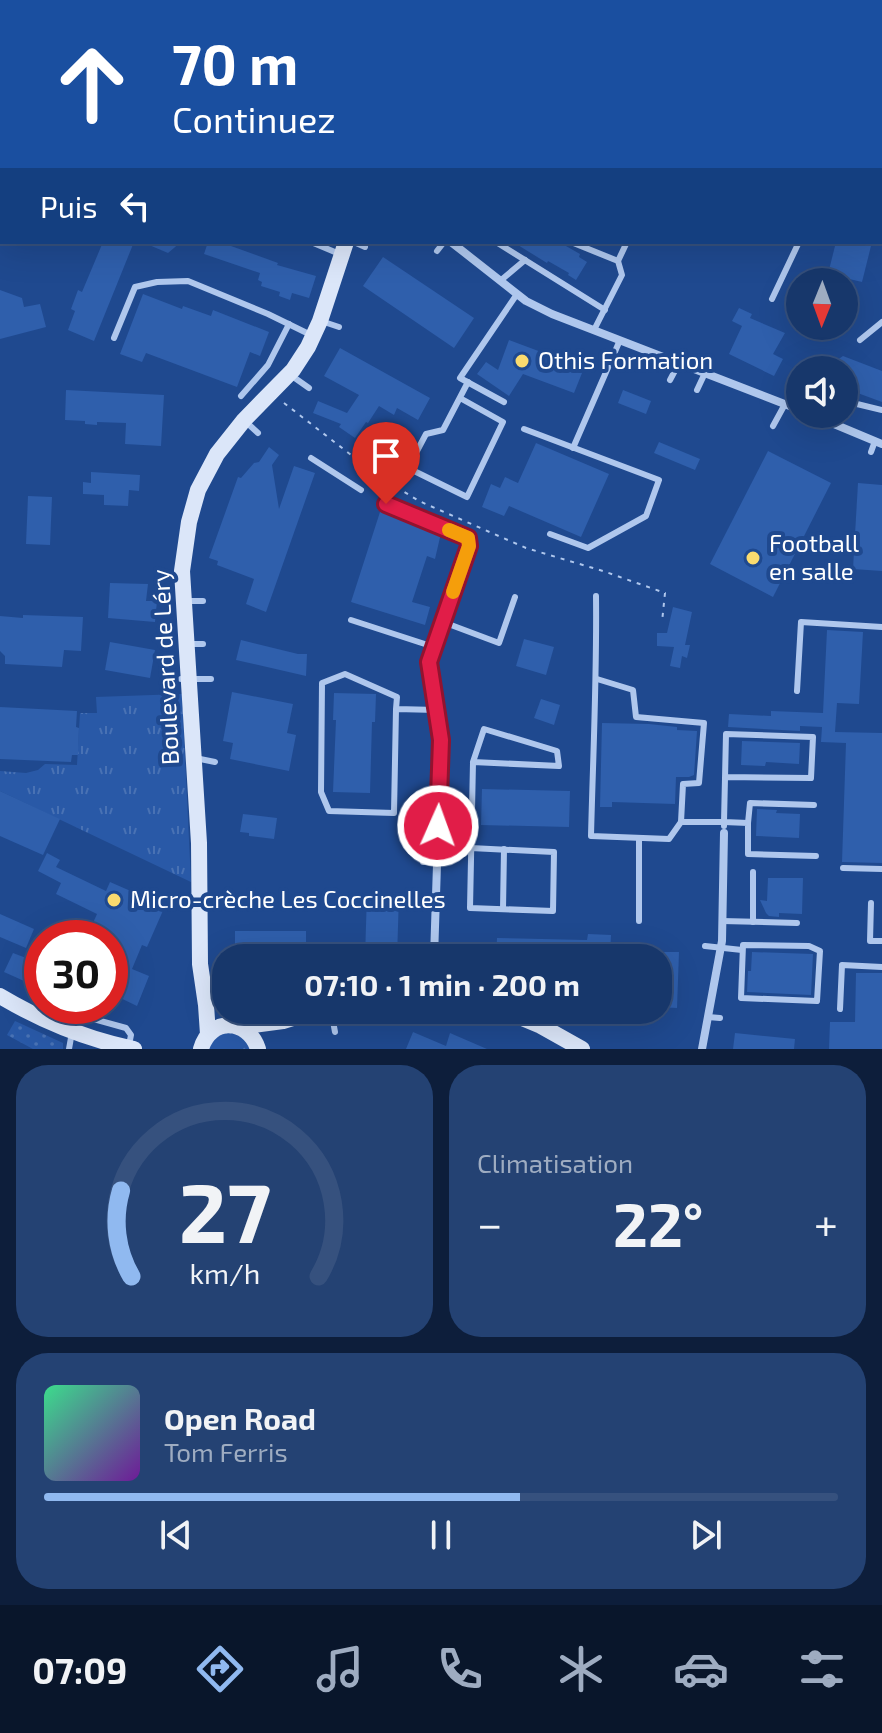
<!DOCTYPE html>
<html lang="fr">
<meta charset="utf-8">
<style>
:root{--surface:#17376b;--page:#244273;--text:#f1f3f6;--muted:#9eacc1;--line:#36517e;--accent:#90b9f0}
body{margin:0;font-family:"Exo 2",sans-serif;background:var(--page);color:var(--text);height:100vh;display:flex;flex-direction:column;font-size:30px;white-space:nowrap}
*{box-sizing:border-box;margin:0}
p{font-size:26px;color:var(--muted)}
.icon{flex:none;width:44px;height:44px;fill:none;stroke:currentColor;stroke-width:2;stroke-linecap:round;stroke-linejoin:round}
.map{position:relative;height:1049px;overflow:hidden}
.sheet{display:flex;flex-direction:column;gap:16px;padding:16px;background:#0d1e3b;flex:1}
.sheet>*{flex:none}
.top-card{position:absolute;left:0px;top:0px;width:882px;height:244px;box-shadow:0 8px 32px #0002,0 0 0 2px var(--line);background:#1a4fa0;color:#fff;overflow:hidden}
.needle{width:52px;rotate:181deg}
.controls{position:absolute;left:786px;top:268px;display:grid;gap:16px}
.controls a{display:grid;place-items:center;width:72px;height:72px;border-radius:50%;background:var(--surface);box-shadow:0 8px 32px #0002,0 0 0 2px var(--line);font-size:40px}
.speed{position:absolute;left:24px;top:920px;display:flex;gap:16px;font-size:40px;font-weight:700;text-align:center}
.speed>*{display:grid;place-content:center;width:104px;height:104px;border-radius:50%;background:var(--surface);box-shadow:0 8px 32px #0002,0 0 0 2px var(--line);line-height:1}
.speed .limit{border:12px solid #d22;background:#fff;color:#111}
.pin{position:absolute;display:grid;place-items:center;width:68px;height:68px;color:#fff;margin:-82px -34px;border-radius:50% 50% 50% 0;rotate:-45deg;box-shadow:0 0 8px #0007}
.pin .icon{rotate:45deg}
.me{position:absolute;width:88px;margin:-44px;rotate:2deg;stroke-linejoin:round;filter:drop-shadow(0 0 6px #0008)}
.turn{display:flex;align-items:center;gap:28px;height:168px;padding:0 40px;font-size:36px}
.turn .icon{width:104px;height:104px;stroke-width:2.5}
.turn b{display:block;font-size:56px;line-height:68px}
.then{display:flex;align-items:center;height:76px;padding:0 40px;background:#0003;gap:16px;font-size:30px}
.big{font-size:60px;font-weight:700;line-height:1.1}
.sheet .tile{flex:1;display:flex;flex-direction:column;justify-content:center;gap:12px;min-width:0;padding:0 28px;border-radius:32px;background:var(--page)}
.sheet .dial{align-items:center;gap:0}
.dial svg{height:208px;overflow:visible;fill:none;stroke:var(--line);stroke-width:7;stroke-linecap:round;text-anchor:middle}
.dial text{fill:var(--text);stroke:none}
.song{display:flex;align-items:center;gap:24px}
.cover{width:96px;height:96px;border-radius:12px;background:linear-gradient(135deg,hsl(150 70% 55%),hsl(280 70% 35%))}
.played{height:8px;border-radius:4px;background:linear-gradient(90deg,var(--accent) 60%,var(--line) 60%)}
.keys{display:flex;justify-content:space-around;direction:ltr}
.heat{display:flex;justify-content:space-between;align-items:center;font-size:44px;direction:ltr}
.sheet .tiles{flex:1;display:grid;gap:16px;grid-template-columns:1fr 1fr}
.tile:last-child{grid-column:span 2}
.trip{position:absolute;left:212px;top:944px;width:460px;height:80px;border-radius:32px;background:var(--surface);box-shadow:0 8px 32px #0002,0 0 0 2px var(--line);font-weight:700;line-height:80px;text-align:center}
.tab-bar{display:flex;height:128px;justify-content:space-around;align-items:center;background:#09162b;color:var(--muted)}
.tab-bar .icon{width:56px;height:56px}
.tab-bar .current{color:var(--accent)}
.tab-bar b{font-size:36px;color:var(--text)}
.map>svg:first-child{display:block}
.grass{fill:url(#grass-tufts)}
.garden{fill:url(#garden-dots)}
.building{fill:#2f5fac}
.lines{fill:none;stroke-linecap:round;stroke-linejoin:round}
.path{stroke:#afc7ed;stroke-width:2;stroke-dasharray:4 6;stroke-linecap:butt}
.lane{stroke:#afc7ed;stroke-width:6}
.street{stroke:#afc7ed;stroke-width:8}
.secondary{stroke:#dbe6f9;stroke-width:16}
.route-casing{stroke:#92132f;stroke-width:20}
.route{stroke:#e11d48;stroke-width:14}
.slow{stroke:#f59e0b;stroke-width:14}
.poi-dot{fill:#fadb6f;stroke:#1f498f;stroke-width:3}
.labels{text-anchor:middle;stroke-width:8;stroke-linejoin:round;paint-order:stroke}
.poi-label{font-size:24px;fill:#fff;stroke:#1f498f;text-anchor:start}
.street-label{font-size:24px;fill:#fff;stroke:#1f498f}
</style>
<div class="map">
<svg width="882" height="1049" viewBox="0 0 882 1049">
<defs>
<pattern id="grass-tufts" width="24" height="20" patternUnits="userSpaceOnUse" patternTransform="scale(2)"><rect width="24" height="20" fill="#2959a7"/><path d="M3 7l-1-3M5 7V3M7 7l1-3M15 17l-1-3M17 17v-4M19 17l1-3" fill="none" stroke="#4972b4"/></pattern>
<pattern id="garden-dots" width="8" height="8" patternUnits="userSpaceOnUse" patternTransform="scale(2)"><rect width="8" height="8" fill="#2959a7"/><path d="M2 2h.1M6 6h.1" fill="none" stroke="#4972b4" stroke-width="1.8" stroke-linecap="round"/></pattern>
</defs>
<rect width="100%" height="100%" fill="#1f498f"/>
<g class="grass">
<polygon points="182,694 191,882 0,791 0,771 26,773 38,770 45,764 77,765 80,713 97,713 96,697"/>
<polygon points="229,1025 258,1049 201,1049"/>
</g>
<polygon class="garden" points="15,1021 63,1043 63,1049 33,1049 7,1035"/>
<g class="building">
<polygon points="103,242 134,242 94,341 68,330 75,311 71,309 78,290 82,292"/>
<polygon points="142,242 181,242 168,253"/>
<polygon points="208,242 220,242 278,263 277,265 316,276 309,298 292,293 290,300 279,296 280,292 261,286 262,282 258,280 260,273 204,254"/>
<polygon points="513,242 559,242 580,254 579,257 587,262 576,280 568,275 569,273 548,261 547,263"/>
<polygon points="836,242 872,242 862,282 828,274"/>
<polygon points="383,257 474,318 454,348 363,286"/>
<polygon points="0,290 22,298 24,307 40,304 46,327 0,339"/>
<polygon points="143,294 182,309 183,306 211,316 213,310 269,332 260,356 250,352 237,387 146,353 142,362 120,354"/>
<polygon points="739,308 752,314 750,318 785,333 773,354 783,359 774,376 729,354 742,326 732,321"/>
<polygon points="509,340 584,368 574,393 523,374 509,396 477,374 486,362 498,370"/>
<polygon points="340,348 430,398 418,420 397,408 394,415 379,406 368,423 366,422 355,438 339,427 341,424 313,413 318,401 347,413 359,395 324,376"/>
<polygon points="843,356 882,371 882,402 844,388 844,370 823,370"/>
<polygon points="66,390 164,395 161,446 125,444 126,423 97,422 97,425 85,424 85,421 65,420"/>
<polygon points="623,390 651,401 646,414 618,403"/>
<polygon points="659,442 700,459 695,470 654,453"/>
<polygon points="536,443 609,474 581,537 509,506 504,516 482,507 491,484 500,488 505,477 518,483"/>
<polygon points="269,447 279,455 272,465 279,509 294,466 315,473 266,612 246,604 254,579 217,565 218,561 209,558 238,477 241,478 254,463 259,462"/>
<polygon points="768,451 831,483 773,597 710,564"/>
<polygon points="91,472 140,475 139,491 129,490 128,506 104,505 104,495 83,494 83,482 91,483"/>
<polygon points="858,483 882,485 882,571 853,569"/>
<polygon points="28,496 52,497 50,545 26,544"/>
<polygon points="380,512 416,523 441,533 435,559 427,556 412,602 430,607 425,625 351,602"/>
<polygon points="110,583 148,584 146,601 157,601 155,622 108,618"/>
<polygon points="673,607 692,612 685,645 690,645 687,658 682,656 680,668 670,666 674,647 657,646 657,633 667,633"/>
<polygon points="23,615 83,617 81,651 64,650 62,667 5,664 5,656 0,651 0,616 23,618"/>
<polygon points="827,630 863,632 859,704 837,703 835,732 882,733 882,863 842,862 846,743 821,742 822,727 800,726 800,731 728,727 729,714 771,716 771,711 823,713"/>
<polygon points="524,639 554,647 546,675 516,666"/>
<polygon points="241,640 298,654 307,654 306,676 236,660"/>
<polygon points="110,642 155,650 150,678 105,670"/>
<polygon points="232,692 293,704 287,733 296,735 289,771 230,759 233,743 223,741"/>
<polygon points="334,693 376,694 375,722 372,722 370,793 333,792 336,720 333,720"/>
<polygon points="541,699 560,705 554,725 534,718"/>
<polygon points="0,707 77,711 76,727 79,728 78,755 72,755 71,762 0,759"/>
<polygon points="602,723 649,724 677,727 677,730 697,731 694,775 689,777 676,777 675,804 612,802 612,807 600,807"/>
<polygon points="742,741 800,743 799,764 766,762 765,766 741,765"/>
<polygon points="482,789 570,791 569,827 481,825"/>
<polygon points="0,791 60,819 43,855 0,836"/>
<polygon points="757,809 777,810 776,813 800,814 799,838 756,836"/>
<polygon points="243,814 277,818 274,839 249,836 249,833 240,832"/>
<polygon points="47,853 60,860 56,867 106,891 110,882 165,906 147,947 142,945 132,969 149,976 137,1006 110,993 110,938 93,938 98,927 92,925 97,914 56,894 61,883 38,871"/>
<polygon points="768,878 803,878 802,914 779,913 779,917 769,916 766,913 760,900 767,901"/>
<polygon points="367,893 399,894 397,958 365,958"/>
<polygon points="0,914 34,929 26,948 0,937"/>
<rect x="235" y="931" width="71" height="27"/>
<polygon points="588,934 611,935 610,958 567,956 567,958 496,958 497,938 587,940"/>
<polygon points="658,952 679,952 677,1008 658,1007"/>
<polygon points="752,952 813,954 811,995 747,992 748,971 751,971"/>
<polygon points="13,953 42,964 42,989 4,972"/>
<polygon points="856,973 882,973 882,1049 829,1049 830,1022 855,1022"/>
<polygon points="413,1032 446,1046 450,1033 487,1049 406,1049"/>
<polygon points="735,1033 795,1039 794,1049 733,1049"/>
</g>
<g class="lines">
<polyline class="path" points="284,403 377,475 419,501 526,548 603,571 665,593 662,622"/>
<g class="lane">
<polyline points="434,0 437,2"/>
<polyline points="91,2 92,0"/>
<polyline points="156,2 157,0"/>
<polyline points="190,2 191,0"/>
<polyline points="653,2 654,0"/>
<polyline points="841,2 842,0"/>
<polyline points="878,2 879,0"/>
<polyline points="880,75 882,75"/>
<polyline points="880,104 882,104"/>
<polyline points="880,169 882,169"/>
<polyline points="311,242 342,255"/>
<polyline points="354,242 365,247"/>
<polyline points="496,242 605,310"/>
<polyline points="571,242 618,261 622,275 594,330"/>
<polyline points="437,251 444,242"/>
<polyline points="618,261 627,242"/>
<polyline points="500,281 525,260"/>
<polyline points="772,299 799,242"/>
<polyline points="324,322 339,327"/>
<polyline points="114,338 135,287 157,282 188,281 268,314 313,336"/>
<polyline points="860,340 882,322"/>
<polyline points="292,376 309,388"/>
<polyline points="670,380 679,363"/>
<polyline points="697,390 705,373"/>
<polyline points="241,396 268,365 289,324"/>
<polyline points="460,398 503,422 467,497 408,468 426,434 443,430 468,382"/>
<polyline points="504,402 460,378 517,294"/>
<polyline points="857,404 882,410"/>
<polyline points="246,422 258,433"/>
<polyline points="773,426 785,404"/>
<polyline points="524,429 659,480 646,516 588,548 550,534"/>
<polyline points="573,448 620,340"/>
<polyline points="871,452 875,441"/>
<polyline points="311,458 361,490"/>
<polyline points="386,504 468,538 469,546 429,662 432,683"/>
<path d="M596,596C597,677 593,756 591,836L669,839L681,822H724V826"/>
<polyline points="187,601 203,601"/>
<polyline points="351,620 434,647"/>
<polyline points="443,622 499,643 515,597"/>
<polyline points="187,644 203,644"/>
<polyline points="181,679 211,679"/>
<polyline points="597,679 633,690 636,717 704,723 699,783 683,784 681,822"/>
<polyline points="797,691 801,622 882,627"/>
<polyline points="396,709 397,697 345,674 322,683 321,792 329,811 394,813 396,709 437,710"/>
<polyline points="195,758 215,762"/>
<polyline points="725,777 811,778 813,737 726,734 724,822 748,823 748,854 816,856"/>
<polyline points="748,823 750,803 814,805"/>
<polyline points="438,854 464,854 471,848 554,852 553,911 470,908 473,762 559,766 557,751 484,729 473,762"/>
<polyline points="423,862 437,862"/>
<polyline points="843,868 882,869"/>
<polyline points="183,903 196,904"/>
<polyline points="871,903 870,941 882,941"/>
<polyline points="503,909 504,849"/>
<polyline points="639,921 639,838"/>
<polyline points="722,921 797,923"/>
<polyline points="753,922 753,872"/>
<polygon points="743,945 809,946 820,951 817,1001 741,998"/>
<polyline points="705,946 742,950"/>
<polyline points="840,1009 842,965 882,967"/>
<polyline points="61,1010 126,1028 131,1035 129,1045"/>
<polyline points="331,1010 335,1032"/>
<polyline points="451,1017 452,1010"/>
<polyline points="708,1017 720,1018"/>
<polyline points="69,1049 72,1032"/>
</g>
<g class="street">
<polyline points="355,0 358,2"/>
<polyline points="858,2 859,0"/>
<polyline points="880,184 882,184"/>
<polyline points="451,242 526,301 552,314 800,410"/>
<polyline points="810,414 882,444"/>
<polyline points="432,683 441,740 434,958"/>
<polyline points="702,1049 722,941 724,833"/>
</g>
<g class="secondary">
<polyline points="473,2 474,0"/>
<path d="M0,996C42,1021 86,1039 134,1049"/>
<polyline points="503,1010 541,1026 582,1049"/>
<polyline points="239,1027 283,1021 318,1010"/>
<polyline points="208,1034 206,1005 200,964 199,843 182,571 189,522 198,490 217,454 244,420 293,370 308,347 320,321 346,242"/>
<path d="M201,1049C210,1017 248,1018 258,1049"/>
</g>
</g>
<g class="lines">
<g class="route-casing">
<polyline id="route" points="386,504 468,538 469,546 429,662 441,740 438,826"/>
</g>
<use href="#route" class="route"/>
<polyline class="slow" points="449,530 468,538 469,546 453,592"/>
</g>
<g class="poi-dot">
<circle cx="522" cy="361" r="8"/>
<circle cx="753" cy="558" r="8"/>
<circle cx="114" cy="900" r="8"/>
</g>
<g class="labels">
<g class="poi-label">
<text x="538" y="369">Othis Formation</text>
<text x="769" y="552">Football<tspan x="769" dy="28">en salle</tspan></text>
<text x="130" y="908">Micro-crèche Les Coccinelles</text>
</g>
<g class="street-label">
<text transform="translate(166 667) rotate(-93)" y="8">Boulevard de Léry</text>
</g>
</g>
</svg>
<div class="controls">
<a><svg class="needle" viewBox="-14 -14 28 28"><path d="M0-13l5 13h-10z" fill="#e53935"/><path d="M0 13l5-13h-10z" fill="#9eacc1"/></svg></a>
<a><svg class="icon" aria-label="sound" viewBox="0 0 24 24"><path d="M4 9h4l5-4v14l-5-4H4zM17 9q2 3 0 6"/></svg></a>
</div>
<div class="speed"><div class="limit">30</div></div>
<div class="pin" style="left:386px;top:504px;background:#d93025"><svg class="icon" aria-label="arrive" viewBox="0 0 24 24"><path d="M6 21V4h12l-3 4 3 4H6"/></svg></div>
<svg class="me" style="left:438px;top:826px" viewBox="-20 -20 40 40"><circle r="17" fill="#e11d48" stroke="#fff" stroke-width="3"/><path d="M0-11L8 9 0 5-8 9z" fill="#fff"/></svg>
<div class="trip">07:10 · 1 min · 200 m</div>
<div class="top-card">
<div class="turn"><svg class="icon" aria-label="ahead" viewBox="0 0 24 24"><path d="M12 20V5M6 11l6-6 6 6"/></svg><div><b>70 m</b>Continuez</div></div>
<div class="then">Puis<svg class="icon" aria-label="left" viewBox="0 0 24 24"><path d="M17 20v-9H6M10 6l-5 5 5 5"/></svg></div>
</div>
</div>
<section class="sheet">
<div class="tiles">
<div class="tile dial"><svg viewBox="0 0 100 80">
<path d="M14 69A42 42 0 1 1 86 69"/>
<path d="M14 69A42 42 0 0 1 10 36" stroke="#90b9f0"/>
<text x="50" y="56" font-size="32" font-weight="700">27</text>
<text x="50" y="72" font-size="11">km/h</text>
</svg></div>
<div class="tile"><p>Climatisation</p>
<div class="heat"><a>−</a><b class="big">22°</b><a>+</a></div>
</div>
<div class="tile">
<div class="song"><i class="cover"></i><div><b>Open Road</b><p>Tom Ferris</p></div></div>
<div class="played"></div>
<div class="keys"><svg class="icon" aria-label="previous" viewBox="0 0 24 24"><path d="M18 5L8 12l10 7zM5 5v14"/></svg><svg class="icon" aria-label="pause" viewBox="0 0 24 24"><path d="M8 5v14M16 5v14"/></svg><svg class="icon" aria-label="next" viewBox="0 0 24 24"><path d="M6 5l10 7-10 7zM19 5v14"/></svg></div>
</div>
</div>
</section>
<nav class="tab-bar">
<b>07:09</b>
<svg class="icon current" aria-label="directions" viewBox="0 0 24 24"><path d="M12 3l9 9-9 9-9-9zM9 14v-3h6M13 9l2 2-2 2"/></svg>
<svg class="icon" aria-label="music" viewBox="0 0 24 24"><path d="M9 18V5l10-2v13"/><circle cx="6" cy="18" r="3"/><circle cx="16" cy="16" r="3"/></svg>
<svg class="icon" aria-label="phone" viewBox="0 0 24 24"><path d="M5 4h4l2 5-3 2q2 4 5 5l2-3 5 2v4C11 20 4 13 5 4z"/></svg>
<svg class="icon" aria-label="climate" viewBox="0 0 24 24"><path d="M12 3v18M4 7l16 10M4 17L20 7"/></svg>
<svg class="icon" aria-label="car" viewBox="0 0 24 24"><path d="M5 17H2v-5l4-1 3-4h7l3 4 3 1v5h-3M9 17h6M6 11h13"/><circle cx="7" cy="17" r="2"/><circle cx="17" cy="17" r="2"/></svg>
<svg class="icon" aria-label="filters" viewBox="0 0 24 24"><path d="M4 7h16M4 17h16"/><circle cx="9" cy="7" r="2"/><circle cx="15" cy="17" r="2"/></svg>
</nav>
